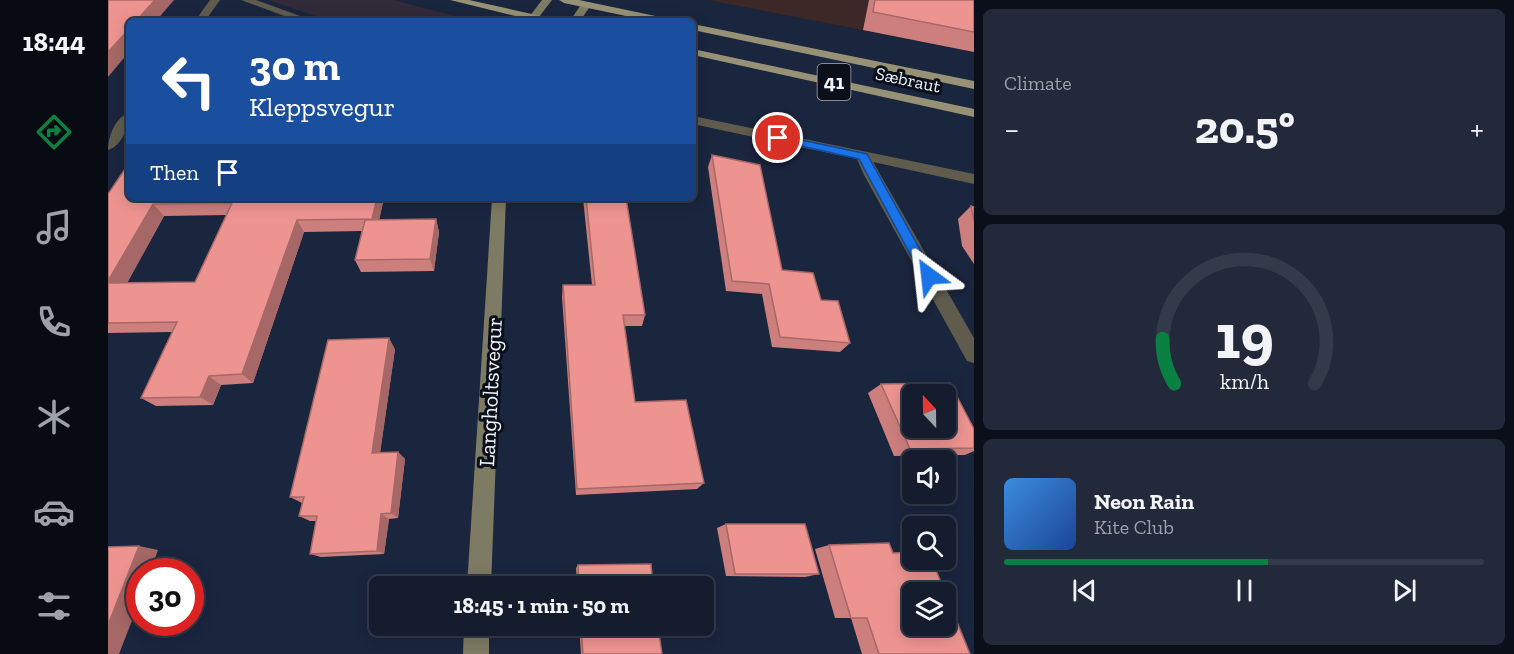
<!DOCTYPE html>
<meta charset="utf-8">
<style>
:root{--surface:#141c2e;--page:#21293a;--text:#f1f3f6;--muted:#9da1aa;--line:#333a4a;--accent:#0b8043}
body{margin:0;font-family:"Zilla Slab",serif;background:var(--page);color:var(--text);height:100vh;display:flex;flex-direction:column;font-size:22px;white-space:nowrap}
*{box-sizing:border-box;margin:0}
p{font-size:20px;color:var(--muted)}
.icon{flex:none;width:33px;height:33px;fill:none;stroke:currentColor;stroke-width:2;stroke-linecap:round;stroke-linejoin:round}
.map{position:relative;flex:1;overflow:hidden}
.side{display:flex;flex-direction:column;gap:9px;padding:9px;background:#0b0f19;width:540px}
.side>*{flex:none}
.banner{position:absolute;left:18px;top:18px;width:570px;height:183px;border-radius:9px;box-shadow:0 3px 15px #0003,0 0 0 2px var(--line);background:#1a4fa0;color:#fff;overflow:hidden}
.needle{width:39px;rotate:338deg}
.buttons{position:absolute;left:794px;top:384px;display:grid;gap:12px}
.buttons a{display:grid;place-items:center;width:54px;height:54px;border-radius:9px;background:var(--surface);box-shadow:0 3px 15px #0003,0 0 0 2px var(--line);font-size:30px}
.speed{position:absolute;left:18px;top:558px;display:flex;gap:12px;font-size:30px;font-weight:700;text-align:center}
.speed>*{display:grid;place-content:center;width:78px;height:78px;border-radius:50%;background:var(--surface);box-shadow:0 3px 15px #0003,0 0 0 2px var(--line);line-height:1}
.speed .limit{border:9px solid #d22;background:#fff;color:#111}
.pin{position:absolute;display:grid;place-items:center;width:51px;height:51px;color:#fff;margin:-26px;border:3px solid #fff;border-radius:50%;box-shadow:0 2px 6px #0007}
.me{position:absolute;width:66px;margin:-33px;rotate:330deg;stroke-linejoin:round;filter:drop-shadow(0 0 4px #0008)}
.turn{display:flex;align-items:center;gap:21px;height:126px;padding:0 24px;font-size:27px}
.turn .icon{width:78px;height:78px;stroke-width:2.5}
.turn b{display:block;font-size:42px;line-height:51px}
.then{display:flex;align-items:center;height:57px;padding:0 24px;background:#0003;gap:12px;font-size:22px}
.big{font-size:45px;font-weight:800;line-height:1.1}
.side .widget{flex:1;display:flex;flex-direction:column;justify-content:center;gap:9px;min-width:0;padding:0 21px;border-radius:9px;background:var(--page)}
.side .dial{align-items:center;gap:0}
.dial svg{height:156px;overflow:visible;fill:none;stroke:var(--line);stroke-width:7;stroke-linecap:round;text-anchor:middle}
.dial text{fill:var(--text);stroke:none}
.song{display:flex;align-items:center;gap:18px}
.cover{width:72px;height:72px;border-radius:9px;background:linear-gradient(135deg,hsl(210 70% 55%),hsl(220 70% 35%))}
.played{height:6px;border-radius:3px;background:linear-gradient(90deg,var(--accent) 55%,var(--line) 55%)}
.keys{display:flex;justify-content:space-around;direction:ltr}
.heat{display:flex;justify-content:space-between;align-items:center;font-size:33px;direction:ltr}
.trip{position:absolute;left:261px;top:576px;width:345px;height:60px;border-radius:9px;background:var(--surface);box-shadow:0 3px 15px #0003,0 0 0 2px var(--line);font-weight:800;line-height:60px;text-align:center}
main{display:flex;flex:1;min-height:0}
.tabs{display:flex;flex-direction:column;width:108px;justify-content:space-around;align-items:center;background:#080b12;color:var(--muted)}
.tabs .icon{width:42px;height:42px}
.tabs .active{color:var(--accent)}
.tabs b{font-size:27px;color:var(--text)}
.map>svg:first-child{display:block}
.commercial{fill:#312a39}
.industrial{fill:#3b2827}
.lines{fill:none;stroke-linecap:round;stroke-linejoin:round}
.street{fill:#5f5c4e;fill-rule:evenodd}
.secondary{fill:#7e7b64;fill-rule:evenodd}
.primary{fill:#979275;fill-rule:evenodd}
.wall{fill:#cc7f7d;fill-rule:evenodd}
.shaded-wall{fill:#a66866}
.building{fill:#ed9491;stroke:#a66866;stroke-width:1.5;fill-rule:evenodd}
.route{fill:#1a73e8;stroke:#114b97;stroke-width:1.5}
.labels{text-anchor:middle;stroke-width:6;stroke-linejoin:round;paint-order:stroke}
.far-street-label{font-size:18px;fill:#edf2fc;stroke:#0a0f1a}
.shield{fill:#0a0f1a;stroke:#a9aeb8;stroke-width:1.5}
.shield-label{font-size:21px;font-weight:bold;fill:#edf2fc}
.street-label{font-size:22px;fill:#edf2fc;stroke:#0a0f1a}
</style>
<main>
<nav class="tabs">
<b>18:44</b>
<svg class="icon active" aria-label="directions" viewBox="0 0 24 24"><path d="M12 3l9 9-9 9-9-9zM9 14v-3h6M13 9l2 2-2 2"/></svg>
<svg class="icon" aria-label="music" viewBox="0 0 24 24"><path d="M9 18V5l10-2v13"/><circle cx="6" cy="18" r="3"/><circle cx="16" cy="16" r="3"/></svg>
<svg class="icon" aria-label="phone" viewBox="0 0 24 24"><path d="M5 4h4l2 5-3 2q2 4 5 5l2-3 5 2v4C11 20 4 13 5 4z"/></svg>
<svg class="icon" aria-label="climate" viewBox="0 0 24 24"><path d="M12 3v18M4 7l16 10M4 17L20 7"/></svg>
<svg class="icon" aria-label="car" viewBox="0 0 24 24"><path d="M5 17H2v-5l4-1 3-4h7l3 4 3 1v5h-3M9 17h6M6 11h13"/><circle cx="7" cy="17" r="2"/><circle cx="17" cy="17" r="2"/></svg>
<svg class="icon" aria-label="filters" viewBox="0 0 24 24"><path d="M4 7h16M4 17h16"/><circle cx="9" cy="7" r="2"/><circle cx="15" cy="17" r="2"/></svg>
</nav>
<div class="map">
<svg width="866" height="654" viewBox="0 0 866 654">
<rect width="100%" height="100%" fill="#1a253e"/>
<polygon class="commercial" points="160,0 286,0 365,21 222,21"/>
<polygon class="industrial" points="600,0 866,0 866,52 755,30"/>
<g class="lines">
<g class="street">
<polygon points="102,0 112,0 97,21 87,21"/>
<polygon points="133,0 148,0 206,21 190,21"/>
<path d="M21,113C21,126 14,146 0,150C0,137 7,117 21,113Z"/>
<polygon points="585,116 866,174 866,184 765,162 866,338 866,363 859,361 756,175 749,159 585,124"/>
</g>
<g class="secondary">
<polygon points="434,0 444,0 428,21 418,21"/>
<polygon points="478,2 483,5 472,21 462,21 474,3"/>
<polygon points="384,198 398,198 383,586 359,586"/>
<polygon points="356,626 381,626 381,654 355,654"/>
</g>
<g class="primary">
<polygon points="342,0 361,0 442,18 447,21 428,21"/>
<polygon points="451,0 471,0 557,18 562,21 542,21 456,3"/>
<polygon points="585,24 866,81 866,89 585,30"/>
<polygon points="585,49 866,109 866,117 585,55"/>
</g>
</g>
<g class="wall">
<polygon points="761,0 866,0 866,52 755,30"/>
<polygon points="604,155 674,270 713,300 742,343 732,352 664,347 654,294 618,291 600,167"/>
<path d="M0,194L21,198H276L271,219H328L331,232L326,271L253,272L247,260L254,231L196,232L145,383L113,385L105,405L48,406L33,398L64,332L0,333ZM119,215L87,282L19,283L56,216Z"/>
<polygon points="475,198 518,198 537,315 534,326 516,326 527,402 596,483 589,489 468,495 454,297 455,285 484,285"/>
<polygon points="863,206 866,207 866,264 854,246 850,219"/>
<polygon points="287,349 272,453 290,452 297,459 290,518 281,519 276,554 213,557 202,554 208,521 202,521 191,516 194,503 182,497"/>
<polygon points="773,384 866,429 866,451 857,455 786,456 760,393"/>
<polygon points="618,524 711,574 697,577 618,576 609,528"/>
<polygon points="721,545 785,553 862,654 754,654 743,618 727,618 707,549"/>
<polygon points="470,565 545,586 469,586 468,568"/>
<polygon points="471,626 550,626 554,654 473,654"/>
</g>
<g class="shaded-wall">
<polygon points="47,0 66,0 48,21 28,21"/>
<polygon points="21,29 21,52 0,77 0,52"/>
<polygon points="269,198 276,198 269,231 264,219"/>
<polygon points="45,204 56,216 13,294 0,284 0,281"/>
<polygon points="328,219 331,232 326,271 322,259"/>
<polygon points="189,220 196,232 145,383 134,374"/>
<polygon points="281,338 287,349 271,460 264,453"/>
<polygon points="101,376 113,385 105,405 92,397"/>
<polygon points="290,452 297,459 290,518 283,513"/>
<polygon points="273,514 281,519 276,554 269,551"/>
<polygon points="31,546 50,550 42,572 32,572 32,600 11,654 0,654 0,625"/>
</g>
<g class="building">
<polygon points="0,0 47,0 28,21 21,21 21,29 0,52"/>
<polygon points="767,0 866,0 866,32 765,12"/>
<polygon points="604,155 652,165 674,270 705,273 713,300 730,301 742,343 672,337 661,284 624,281"/>
<polygon points="21,163 21,198 269,198 264,219 189,220 134,374 101,376 92,397 33,398 69,322 0,323 0,283 87,282 124,203 45,204 0,281 0,194"/>
<polygon points="478,198 518,198 537,315 515,315 527,402 578,400 596,483 469,489 455,285 487,285"/>
<polygon points="863,206 866,207 866,221"/>
<polygon points="328,219 322,259 247,260 257,220"/>
<polygon points="281,338 264,453 290,452 283,513 273,514 269,551 202,554 209,516 191,516 196,497 182,497 220,340"/>
<path d="M842,383L866,429V448L802,449L773,384ZM804,394H837V428H804Z"/>
<polygon points="618,524 697,524 711,574 627,574"/>
<path d="M781,543L785,553L804,552V560H824L862,654H771L759,618H743L721,545ZM804,592H837V626H804Z"/>
<polygon points="31,546 0,625 0,547"/>
<polygon points="543,564 545,586 471,586 470,565"/>
<polygon points="473,626 550,626 554,654 475,654"/>
</g>
<polygon class="route" points="670,135 759,154 825,273 827,276 825,280 816,280 751,159 666,140 666,136"/>
<g class="labels">
<g class="far-street-label">
<text transform="translate(800 80) rotate(12)" y="6">Sæbraut</text>
</g>
<rect class="shield" x="709.5" y="64" width="33" height="36" rx="4.5"/>
<g class="shield-label">
<text x="726" y="89">41</text>
</g>
<g class="street-label">
<text transform="translate(382 392) rotate(-87)" y="8">Langholtsvegur</text>
</g>
</g>
</svg>
<div class="buttons">
<a><svg class="needle" viewBox="-14 -14 28 28"><path d="M0-13l5 13h-10z" fill="#e53935"/><path d="M0 13l5-13h-10z" fill="#9da1aa"/></svg></a>
<a><svg class="icon" aria-label="sound" viewBox="0 0 24 24"><path d="M4 9h4l5-4v14l-5-4H4zM17 9q2 3 0 6"/></svg></a>
<a><svg class="icon" aria-label="search" viewBox="0 0 24 24"><circle cx="10" cy="10" r="6"/><path d="M15 15l6 6"/></svg></a>
<a><svg class="icon" aria-label="layers" viewBox="0 0 24 24"><path d="M12 4l9 5-9 5-9-5zM3 14l9 5 9-5"/></svg></a>
</div>
<div class="speed"><div class="limit">30</div></div>
<div class="pin" style="left:670px;top:138px;background:#d93025"><svg class="icon" aria-label="arrive" viewBox="0 0 24 24"><path d="M6 21V4h12l-3 4 3 4H6"/></svg></div>
<svg class="me" style="left:821px;top:276px" viewBox="-20 -20 40 40"><path d="M0-17L14 15 0 8-14 15z" fill="#1a73e8" stroke="#fff" stroke-width="4"/></svg>
<div class="trip">18:45 · 1 min · 50 m</div>
<div class="banner">
<div class="turn"><svg class="icon" aria-label="left" viewBox="0 0 24 24"><path d="M17 20v-9H6M10 6l-5 5 5 5"/></svg><div><b>30 m</b>Kleppsvegur</div></div>
<div class="then">Then<svg class="icon" aria-label="arrive" viewBox="0 0 24 24"><path d="M6 21V4h12l-3 4 3 4H6"/></svg></div>
</div>
</div>
<section class="side">
<div class="widget"><p>Climate</p>
<div class="heat"><a>−</a><b class="big">20.5°</b><a>+</a></div>
</div>
<div class="widget dial"><svg viewBox="0 0 100 80">
<path d="M14 69A42 42 0 1 1 86 69"/>
<path d="M14 69A42 42 0 0 1 8 46" stroke="#0b8043"/>
<text x="50" y="56" font-size="32" font-weight="700">19</text>
<text x="50" y="72" font-size="11">km/h</text>
</svg></div>
<div class="widget">
<div class="song"><i class="cover"></i><div><b>Neon Rain</b><p>Kite Club</p></div></div>
<div class="played"></div>
<div class="keys"><svg class="icon" aria-label="previous" viewBox="0 0 24 24"><path d="M18 5L8 12l10 7zM5 5v14"/></svg><svg class="icon" aria-label="pause" viewBox="0 0 24 24"><path d="M8 5v14M16 5v14"/></svg><svg class="icon" aria-label="next" viewBox="0 0 24 24"><path d="M6 5l10 7-10 7zM19 5v14"/></svg></div>
</div>
</section>
</main>
